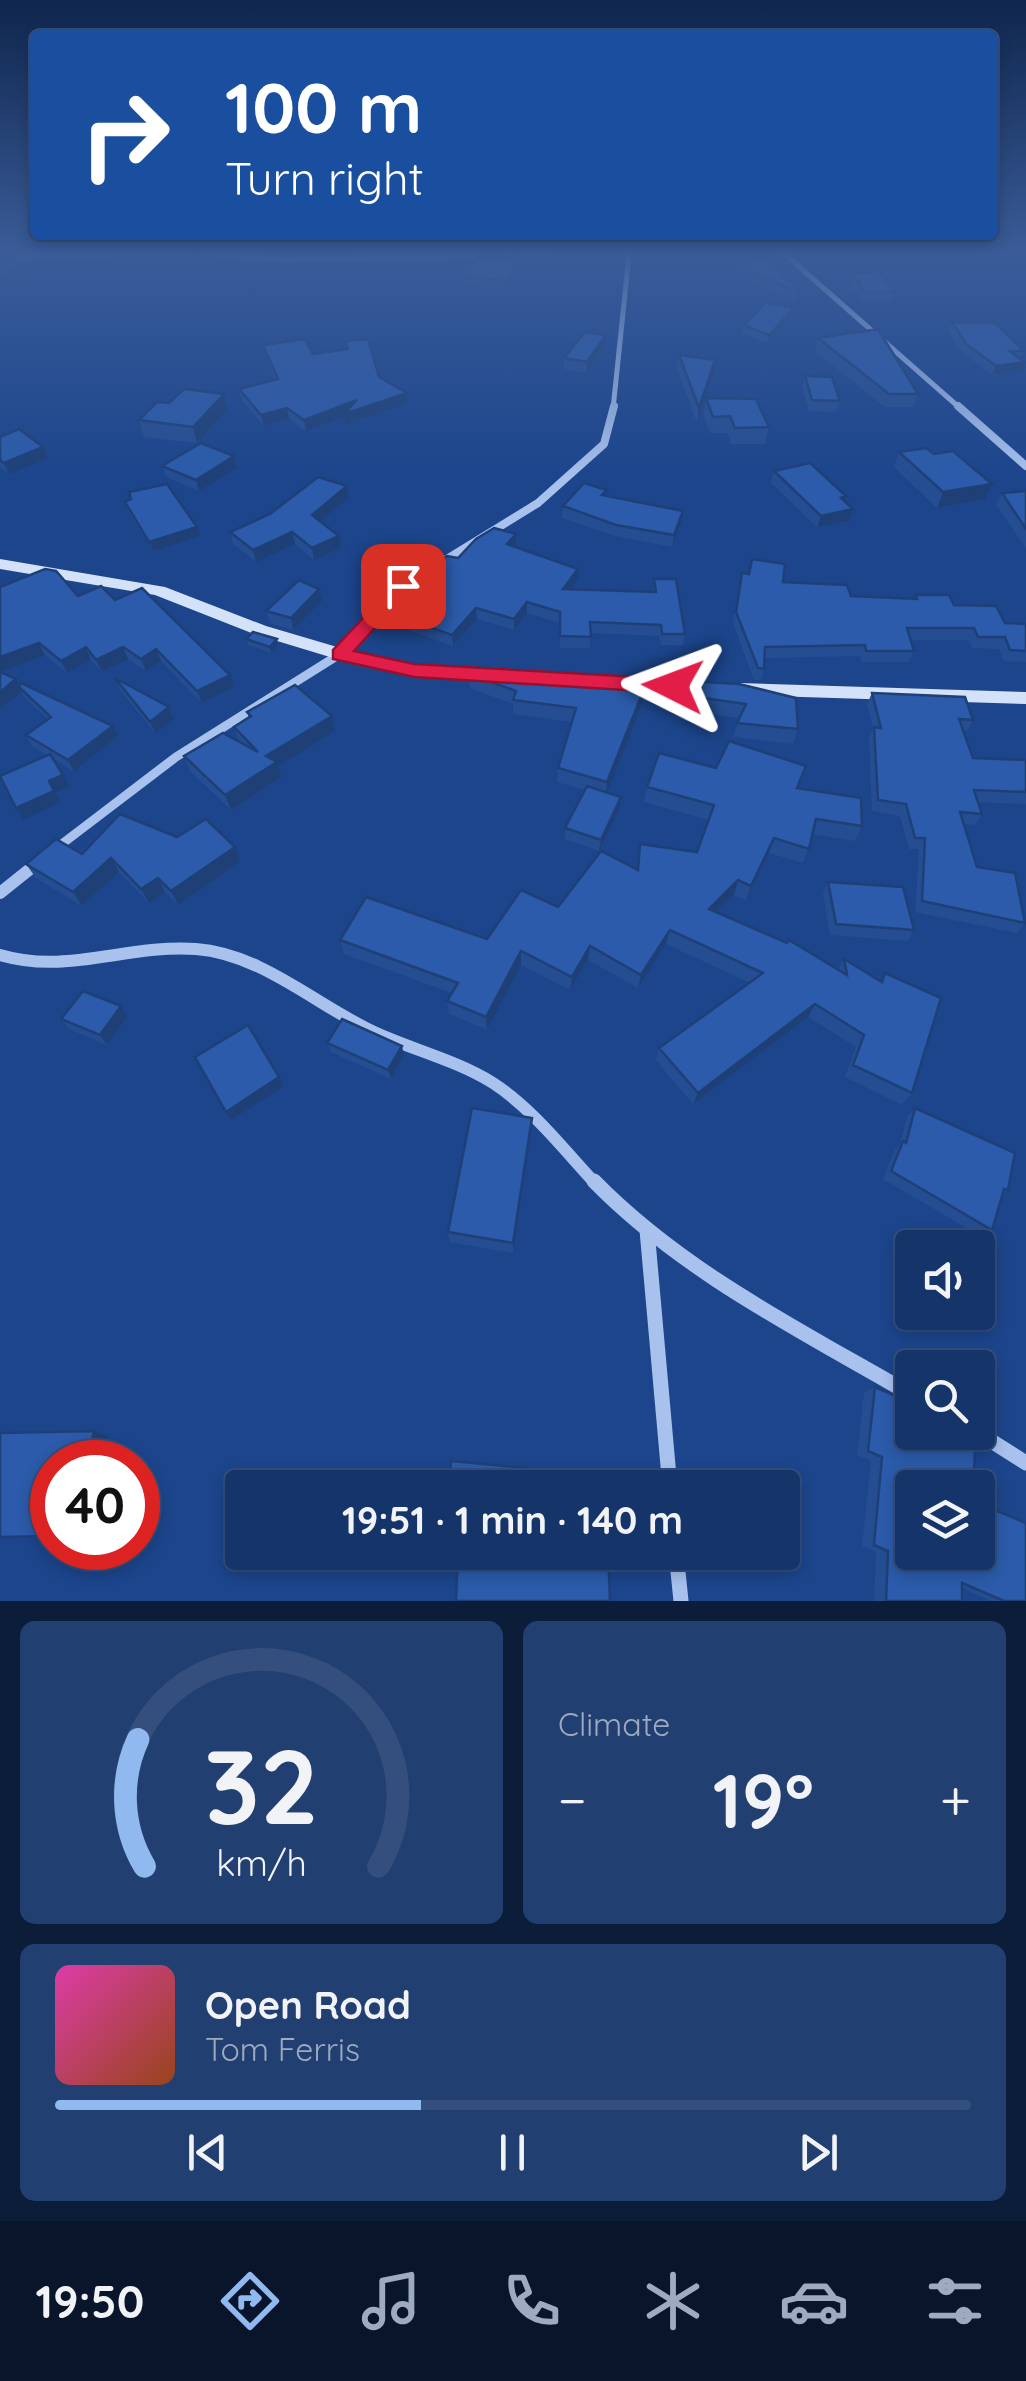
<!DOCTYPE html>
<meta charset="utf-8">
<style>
:root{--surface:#153469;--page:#223f71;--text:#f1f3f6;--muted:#9daac0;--line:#344f7d;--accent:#90b9f0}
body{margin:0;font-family:Quicksand,sans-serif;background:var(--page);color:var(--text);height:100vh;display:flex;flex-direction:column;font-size:38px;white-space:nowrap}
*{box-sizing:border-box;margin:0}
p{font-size:32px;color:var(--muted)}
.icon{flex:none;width:55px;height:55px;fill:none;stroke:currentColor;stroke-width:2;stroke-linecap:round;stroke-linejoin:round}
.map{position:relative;height:1601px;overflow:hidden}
.drawer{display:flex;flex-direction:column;gap:20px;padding:20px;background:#0c1d3a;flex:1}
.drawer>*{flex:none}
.top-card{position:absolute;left:30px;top:30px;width:968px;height:210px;border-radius:10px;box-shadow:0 5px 15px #0003,0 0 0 2px var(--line);background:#1a4fa0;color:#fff;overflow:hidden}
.buttons{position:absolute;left:895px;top:1230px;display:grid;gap:20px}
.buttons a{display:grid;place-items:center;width:100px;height:100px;border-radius:10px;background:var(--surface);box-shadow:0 5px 15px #0003,0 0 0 2px var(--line);font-size:50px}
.speed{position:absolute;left:30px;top:1440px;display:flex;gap:20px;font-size:50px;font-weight:700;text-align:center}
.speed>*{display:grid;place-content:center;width:130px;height:130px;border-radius:50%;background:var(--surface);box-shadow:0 5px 15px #0003,0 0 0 2px var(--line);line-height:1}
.speed .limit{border:15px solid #d22;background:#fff;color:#111}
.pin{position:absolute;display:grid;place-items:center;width:85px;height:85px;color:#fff;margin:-42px;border-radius:20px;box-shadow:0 5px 15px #0006}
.me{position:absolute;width:110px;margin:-55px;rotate:273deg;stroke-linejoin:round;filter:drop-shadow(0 0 8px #0008)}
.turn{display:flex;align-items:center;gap:35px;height:210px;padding:0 30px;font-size:45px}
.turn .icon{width:130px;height:130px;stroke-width:2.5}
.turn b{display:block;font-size:70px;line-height:85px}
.big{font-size:75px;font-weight:700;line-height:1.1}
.drawer .widget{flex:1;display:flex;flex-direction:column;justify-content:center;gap:15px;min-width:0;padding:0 35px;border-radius:15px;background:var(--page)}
.drawer .dial{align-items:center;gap:0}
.dial svg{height:260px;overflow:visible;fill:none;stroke:var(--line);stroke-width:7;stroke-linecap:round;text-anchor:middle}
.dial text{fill:var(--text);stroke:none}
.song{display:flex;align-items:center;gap:30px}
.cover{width:120px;height:120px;border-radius:15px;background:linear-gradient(135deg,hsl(320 70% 55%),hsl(20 70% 35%))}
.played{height:10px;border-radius:5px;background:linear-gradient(90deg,var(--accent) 40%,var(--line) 40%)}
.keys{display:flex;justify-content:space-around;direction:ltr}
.heat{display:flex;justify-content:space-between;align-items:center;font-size:55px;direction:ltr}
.drawer .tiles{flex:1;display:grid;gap:20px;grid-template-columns:1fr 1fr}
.widget:last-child{grid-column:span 2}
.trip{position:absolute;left:225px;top:1470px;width:575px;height:100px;border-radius:10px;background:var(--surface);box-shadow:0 5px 15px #0003,0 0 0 2px var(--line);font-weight:700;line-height:100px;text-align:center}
.tab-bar{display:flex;height:160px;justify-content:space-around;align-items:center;background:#08152a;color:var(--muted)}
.tab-bar .icon{width:70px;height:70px}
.tab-bar .on{color:var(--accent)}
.tab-bar b{font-size:45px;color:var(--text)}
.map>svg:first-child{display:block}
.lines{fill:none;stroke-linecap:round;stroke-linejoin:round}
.street-far4{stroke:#a8c2ed;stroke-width:5}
.street-far3{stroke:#a8c2ed;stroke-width:8}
.street-far2{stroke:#a8c2ed;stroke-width:9}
.street-far1{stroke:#a8c2ed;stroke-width:12}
.street{stroke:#a8c2ed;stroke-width:15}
.secondary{fill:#d4e2f9;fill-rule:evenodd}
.wall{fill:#254e92}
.shaded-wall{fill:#1e4077}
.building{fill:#2b5baa;stroke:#1e4077;stroke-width:2.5}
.route{fill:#e11d48;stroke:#92132f;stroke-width:2.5}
</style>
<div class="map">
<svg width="1026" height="1601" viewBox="0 0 1026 1601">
<rect width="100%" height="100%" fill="#1c458c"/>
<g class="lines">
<g class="street-far4">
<polyline points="204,255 287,259 493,256"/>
<polyline points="786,255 961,409"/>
<polyline points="0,256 184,255"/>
<polyline points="510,256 545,255"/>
<polyline points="613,409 629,255"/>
</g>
<g class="street-far3">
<polyline points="958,406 1026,466"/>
<polyline points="385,605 403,586 538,503 604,444 614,406"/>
</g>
<polyline class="street-far2" points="54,850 176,757 340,654 387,603"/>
<g class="street-far1">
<polyline points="0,893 40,861"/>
<path d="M0,955C67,975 128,944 196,949C262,954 316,1005 374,1032C413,1050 456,1060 493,1083C533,1109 564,1150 596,1184"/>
</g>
<g class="street">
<path d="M594,1181C684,1273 802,1331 912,1395"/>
<polyline points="647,1230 670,1488"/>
<polyline points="977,1432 1026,1463"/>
<polyline points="676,1552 681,1601"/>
</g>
<g class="secondary">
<polygon points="0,559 165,587 266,626 354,652 414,664 495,670 504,676 495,682 414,676 353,664 254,634 155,595 0,569"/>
<polygon points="623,678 709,682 718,688 709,694 617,688 614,684 617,680"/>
<polygon points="738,683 1026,692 1026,704 738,695 729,689"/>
</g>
</g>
<g class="wall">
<polygon points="521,255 521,262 507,289 463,285 463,276"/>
<polygon points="724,255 762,255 798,289 796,300 794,302 749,281"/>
<polygon points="853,274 895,292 892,302 862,303 851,284"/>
<polygon points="792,316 767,343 742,333 744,325"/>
<polygon points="952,322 1024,351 1020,359 1025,362 1021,371 992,375 963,353 948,331"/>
<polygon points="818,338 918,394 913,407 885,407 815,351"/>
<polygon points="346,341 379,377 407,393 408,403 345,425 344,417 306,431 289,419 264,426 242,400 239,389 276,380 265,356 263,345 313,354 347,349"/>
<polygon points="605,345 587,373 564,369 564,358"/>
<polygon points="679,355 715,360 713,374 697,423 677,369"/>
<polygon points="805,376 840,401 836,412 809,411 802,387"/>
<polygon points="706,398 769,427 765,444 731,444 727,433 710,433 703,414"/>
<polygon points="169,403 228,410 197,443 144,437 139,420"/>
<polygon points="0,437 48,459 9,474 0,467"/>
<polygon points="899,452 985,499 937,508 894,467"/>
<polygon points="162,466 237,468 199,491 166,477"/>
<polygon points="774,471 853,509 849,521 817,527 771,483"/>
<polygon points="347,486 349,498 320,521 341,548 314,560 295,544 256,562 233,544 230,532"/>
<polygon points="607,490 606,496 681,523 672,547 615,536 562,518 563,506"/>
<polygon points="1026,491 1026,548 996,505 1002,493"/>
<polygon points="125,502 200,536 153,551 128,511"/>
<polygon points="516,545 515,547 578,569 578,580 571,589 653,592 654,579 685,634 683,645 661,645 659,636 590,633 590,648 560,648 560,623 527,613 514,630 477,619 453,646 393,625 384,618 383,607 421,594 458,558"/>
<polygon points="742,573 851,596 914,599 915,595 954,605 1005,623 1026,624 1026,662 1004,661 999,649 972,648 968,640 910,640 914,651 909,662 862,662 860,656 764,658 764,669 761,680 754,680 733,623"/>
<polygon points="0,587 115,600 234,687 202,703 161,661 146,671 128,659 102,672 91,660 67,673 45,655 0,672 20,685 118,736 74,771 52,758 70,786 56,793 61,802 24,820 47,755 32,746 26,735 48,719 25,698 22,692 0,709"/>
<polygon points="322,601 293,630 270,623 266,611"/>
<polygon points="246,639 277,639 278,645 271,653 248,645"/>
<polygon points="469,674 644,699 607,792 621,797 620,808 599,851 565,839 565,828 585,790 557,782 558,768 572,722 513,714 513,704 470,688"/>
<polygon points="115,678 169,707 174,719 155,733 120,690"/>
<polygon points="739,684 798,729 793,744 733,737 739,718 678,710 681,695"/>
<polygon points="872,693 973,720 967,731 963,731 973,758 1026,760 1026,804 978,802 982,814 975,825 964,824 977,867 1025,923 1017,933 915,912 919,849 909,849 900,816 872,811 869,739 873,728 867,704"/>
<polygon points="247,712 335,731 278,766 282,777 231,810 190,771 184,756 239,741 234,727 249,718"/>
<polygon points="647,787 797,788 862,826 855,841 813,834 803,863 769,853 746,900 734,895 716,912 838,970 844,959 880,981 885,973 912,1093 902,1105 845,1077 856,1047 808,1017 693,1104 656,1060 659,1048 750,983 666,944 638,988 588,960 570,990 521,965 487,1030 449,1014 447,1001 452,993 344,954 340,940 487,939 637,869 640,844 697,852 709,820 644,802"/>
<polygon points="177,837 235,847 241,861 178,905 165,892 149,903 119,872 82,906 36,878 26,864"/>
<polygon points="828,882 914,930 907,941 830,935 823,893"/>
<polygon points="121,1006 128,1016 107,1045 69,1029 61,1019"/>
<polygon points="327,1043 404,1055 391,1079 331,1052"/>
<polygon points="915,1108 1008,1190 1003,1194 992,1230 982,1237 883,1179 895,1150 900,1145 907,1117"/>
<polygon points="531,1131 513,1253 450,1242 448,1232"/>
<polygon points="875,1387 912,1488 1026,1601 991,1601 962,1588 962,1601 874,1601 876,1552 862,1546 871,1461 857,1455 864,1393"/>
</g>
<g class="shaded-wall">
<polygon points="521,255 521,262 507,289 507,281"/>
<polygon points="24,264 27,272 2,286 0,277"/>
<polygon points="794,308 792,316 767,343 769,335"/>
<polygon points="606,335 605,345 587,373 587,362"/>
<polygon points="715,360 713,374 697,423 699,408"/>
<polygon points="1025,362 1021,371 992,375 996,366"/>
<polygon points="407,393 408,403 345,425 344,417 306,431 304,420 357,400"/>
<polygon points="224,394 228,410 197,443 193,427"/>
<polygon points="287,408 289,419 264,426 261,415"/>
<polygon points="43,447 48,459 9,474 4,463"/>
<polygon points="234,456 237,468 199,491 196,480"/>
<polygon points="992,484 985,499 937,508 943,492"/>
<polygon points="347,486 349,498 314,526 312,515"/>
<polygon points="853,509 849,521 817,527 821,516"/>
<polygon points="683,511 681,523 672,547 674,535"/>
<polygon points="197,527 200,536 153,551 149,542"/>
<polygon points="292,532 295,544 256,562 253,550"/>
<polygon points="516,534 516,545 507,555 507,544"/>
<polygon points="339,536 341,548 314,560 312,548"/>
<polygon points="578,569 578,580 563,600 563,589"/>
<polygon points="319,589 322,601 293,630 291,618"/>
<polygon points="527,602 527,613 514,630 514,619"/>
<polygon points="476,608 477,619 453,646 452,635"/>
<polygon points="277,639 278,645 271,653 270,647"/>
<polygon points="39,643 45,655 0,672 0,657"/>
<polygon points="86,647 91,660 67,673 61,661"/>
<polygon points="123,647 128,659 102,672 96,660"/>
<polygon points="156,649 161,661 146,671 141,659"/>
<polygon points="230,675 234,687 202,703 197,691"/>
<polygon points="16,679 22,692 0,709 0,692"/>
<polygon points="646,684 644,699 606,796 607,782"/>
<polygon points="169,707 174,719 155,733 150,722"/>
<polygon points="332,716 335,731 278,766 282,777 231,810 225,795 266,756"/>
<polygon points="113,726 118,736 74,771 68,760"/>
<polygon points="63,775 70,786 56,793 49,781"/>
<polygon points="54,791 61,802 24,820 16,808"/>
<polygon points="621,797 620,808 599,851 601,840"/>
<polygon points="774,838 769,853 746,900 751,886"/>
<polygon points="235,847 241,861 178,905 171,891"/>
<polygon points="111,858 119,872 82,906 73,892"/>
<polygon points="158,878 165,892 149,903 141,889"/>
<polygon points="738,880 734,895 705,923 709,909"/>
<polygon points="670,930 666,944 638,988 641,975"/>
<polygon points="590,946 588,960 570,990 572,977"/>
<polygon points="521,951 521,965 487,1030 486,1017"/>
<polygon points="815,1004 808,1017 693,1104 698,1093"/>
<polygon points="121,1006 128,1016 107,1045 100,1035"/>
<polygon points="402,1046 404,1055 391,1079 388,1070"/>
<polygon points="279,1077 284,1086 231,1120 226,1112"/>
<polygon points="532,1118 531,1131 513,1253 513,1243"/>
<polygon points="94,1431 109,1436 103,1462 87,1462"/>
</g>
<g class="building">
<polygon points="0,255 18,255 11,260 24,264 0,277"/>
<polygon points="480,255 521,255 507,281 463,276"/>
<polygon points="735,255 762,255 798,289 796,292 751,271"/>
<polygon points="879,271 895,292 865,292 853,274"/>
<polygon points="766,302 794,308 769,335 744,325"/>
<polygon points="952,322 995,323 1024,351 1010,351 1025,362 996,366 966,344"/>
<polygon points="878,329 918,394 889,394 818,338"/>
<polygon points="585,332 606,335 587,362 564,358"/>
<polygon points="305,339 313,354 348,349 346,341 368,339 379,377 407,393 344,414 357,400 304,420 287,408 261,415 239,389 278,379 263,345"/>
<polygon points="679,355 715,360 699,408"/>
<polygon points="805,376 832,377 840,401 812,400"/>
<polygon points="184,389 224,394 193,427 139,420 157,402 169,403"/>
<polygon points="706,398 756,399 769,427 735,428 730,416 713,417"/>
<polygon points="19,429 43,447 4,463 0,460 0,437"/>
<polygon points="201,443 234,456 196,480 162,466"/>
<polygon points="926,448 934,454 953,451 992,484 943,492 899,452"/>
<polygon points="810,463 846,496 841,498 853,509 821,516 774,471"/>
<polygon points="318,477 347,486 312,515 339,536 312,548 292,532 253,550 230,532 270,514"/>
<polygon points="584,483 607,490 602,495 683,511 674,535 616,525 563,506"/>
<polygon points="167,484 197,527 149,542 125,502 131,499 129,492"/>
<polygon points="1026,491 1026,529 1002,493"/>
<polygon points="494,528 516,534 507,544 578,569 563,589 656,592 654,579 676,579 685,634 662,634 661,625 590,622 591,637 560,636 560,612 527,602 514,619 476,608 452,635 392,614 383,607 400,588 421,594 441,560 447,556 458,558 476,539"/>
<polygon points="752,559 785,564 783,582 847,585 851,596 917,599 915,595 949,595 954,605 996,606 1005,623 1026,624 1026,651 1010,650 1005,637 978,637 974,628 907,628 914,651 866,651 865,645 765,647 764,669 758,668 736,612 742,573 749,574"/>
<polygon points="45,569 56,571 78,596 101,586 115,600 142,588 230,675 197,691 156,649 141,659 123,647 96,660 86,647 61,661 39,643 0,657 0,587"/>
<polygon points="299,580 319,589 291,618 266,611"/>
<polygon points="253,632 277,639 270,647 246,639"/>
<polygon points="473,669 584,675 646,684 607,782 558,768 576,708 513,700 516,691 469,674"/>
<polygon points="0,672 16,679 0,692"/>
<polygon points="115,678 169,707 150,722"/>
<polygon points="687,681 739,684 796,698 798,729 737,723 746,704 681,695"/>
<polygon points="21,683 113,726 68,760 26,735 51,717 19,687"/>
<polygon points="295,685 332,716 266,756 277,762 225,795 184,756 223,733 258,752 234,727 251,716 247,712"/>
<polygon points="872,693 965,697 973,720 959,719 973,758 1026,760 1026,792 974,790 982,814 960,812 977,867 1015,873 1025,923 922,901 925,838 915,838 906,804 878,800 874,727 881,728"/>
<polygon points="729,741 806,766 797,788 861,798 862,826 816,819 809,849 774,838 751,886 738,880 709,909 787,943 789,940 847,975 844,959 882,982 885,973 941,998 912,1093 853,1065 864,1035 815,1004 698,1093 659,1048 763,973 670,930 641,975 590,946 572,977 521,951 486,1017 447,1001 458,983 340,940 366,897 487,939 521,890 558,907 601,851 638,870 640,844 697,852 714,805 647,787 659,753 716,768"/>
<polygon points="50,754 63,775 49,781 54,791 16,808 0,776"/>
<polygon points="587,786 621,797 601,840 565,828"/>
<polygon points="120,814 177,837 206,819 235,847 171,891 158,878 141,889 111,858 73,892 26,864 56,839 82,854"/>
<polygon points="828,882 903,887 914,930 836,924"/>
<polygon points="83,991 121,1006 100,1035 61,1019"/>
<polygon points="342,1019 402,1046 388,1070 327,1043"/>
<polygon points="248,1025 279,1077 226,1112 195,1057"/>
<polygon points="472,1108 532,1118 513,1243 448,1232"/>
<polygon points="915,1108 1015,1153 1008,1190 1004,1189 992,1230 891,1171 903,1141 906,1143"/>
<polygon points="875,1387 912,1403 912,1432 976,1432 973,1488 912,1488 912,1552 978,1552 978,1503 1026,1523 1026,1601 1004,1601 962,1583 962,1601 886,1601 888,1551 874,1545 882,1457 868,1451"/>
<polygon points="94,1431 87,1462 52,1462 52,1536 0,1537 0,1433"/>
<polygon points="451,1461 526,1468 525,1488 449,1488"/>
<polygon points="458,1552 608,1552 610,1601 456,1601"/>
</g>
<linearGradient id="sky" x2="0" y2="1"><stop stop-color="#0f264d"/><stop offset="0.53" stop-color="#3a5c99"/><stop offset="1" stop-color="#3a5c99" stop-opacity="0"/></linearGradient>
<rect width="1026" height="479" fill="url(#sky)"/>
<polygon class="route" points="403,581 412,586 409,590 354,651 414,664 673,679 683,686 673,693 414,677 333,659 333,650 397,582"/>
</svg>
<div class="buttons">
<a><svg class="icon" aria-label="sound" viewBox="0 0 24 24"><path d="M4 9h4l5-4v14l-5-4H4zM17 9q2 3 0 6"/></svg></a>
<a><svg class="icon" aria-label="search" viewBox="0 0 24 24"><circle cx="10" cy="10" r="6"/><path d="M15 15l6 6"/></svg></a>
<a><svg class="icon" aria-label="layers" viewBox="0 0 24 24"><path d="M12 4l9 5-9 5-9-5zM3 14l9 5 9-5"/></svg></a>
</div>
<div class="speed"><div class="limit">40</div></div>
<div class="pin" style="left:403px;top:586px;background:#d93025"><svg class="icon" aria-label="arrive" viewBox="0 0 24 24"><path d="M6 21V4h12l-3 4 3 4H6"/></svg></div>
<svg class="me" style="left:673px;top:686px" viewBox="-20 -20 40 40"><path d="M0-17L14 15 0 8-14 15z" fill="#e11d48" stroke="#fff" stroke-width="4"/></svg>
<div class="trip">19:51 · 1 min · 140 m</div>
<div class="top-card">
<div class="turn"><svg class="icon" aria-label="right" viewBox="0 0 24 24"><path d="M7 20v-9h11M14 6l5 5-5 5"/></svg><div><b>100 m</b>Turn right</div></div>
</div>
</div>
<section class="drawer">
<div class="tiles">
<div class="widget dial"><svg viewBox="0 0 100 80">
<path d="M14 69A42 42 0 1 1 86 69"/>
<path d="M14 69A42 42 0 0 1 12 30" stroke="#90b9f0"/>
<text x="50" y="56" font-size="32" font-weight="700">32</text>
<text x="50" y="72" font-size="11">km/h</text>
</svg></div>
<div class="widget"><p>Climate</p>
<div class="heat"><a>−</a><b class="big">19°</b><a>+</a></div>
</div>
<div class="widget">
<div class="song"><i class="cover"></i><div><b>Open Road</b><p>Tom Ferris</p></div></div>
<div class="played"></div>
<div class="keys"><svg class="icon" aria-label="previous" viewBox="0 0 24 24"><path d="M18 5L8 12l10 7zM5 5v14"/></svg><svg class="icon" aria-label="pause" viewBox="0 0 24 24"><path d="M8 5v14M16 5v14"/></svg><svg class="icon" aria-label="next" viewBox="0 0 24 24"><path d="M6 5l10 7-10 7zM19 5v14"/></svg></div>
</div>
</div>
</section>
<nav class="tab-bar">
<b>19:50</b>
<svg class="icon on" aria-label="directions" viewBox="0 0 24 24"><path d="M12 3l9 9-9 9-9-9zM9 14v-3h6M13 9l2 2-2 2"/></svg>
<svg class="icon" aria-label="music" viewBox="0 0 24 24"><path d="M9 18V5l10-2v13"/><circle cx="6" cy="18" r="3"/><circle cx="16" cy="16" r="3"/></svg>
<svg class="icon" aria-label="phone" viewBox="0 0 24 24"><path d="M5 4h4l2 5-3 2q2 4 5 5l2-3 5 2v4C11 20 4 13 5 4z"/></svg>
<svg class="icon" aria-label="climate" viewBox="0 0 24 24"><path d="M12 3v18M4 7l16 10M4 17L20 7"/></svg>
<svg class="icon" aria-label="car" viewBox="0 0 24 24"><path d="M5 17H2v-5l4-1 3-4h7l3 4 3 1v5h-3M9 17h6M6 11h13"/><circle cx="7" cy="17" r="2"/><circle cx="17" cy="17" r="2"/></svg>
<svg class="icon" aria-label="filters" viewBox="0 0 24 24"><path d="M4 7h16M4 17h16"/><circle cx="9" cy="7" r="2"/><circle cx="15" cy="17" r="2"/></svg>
</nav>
